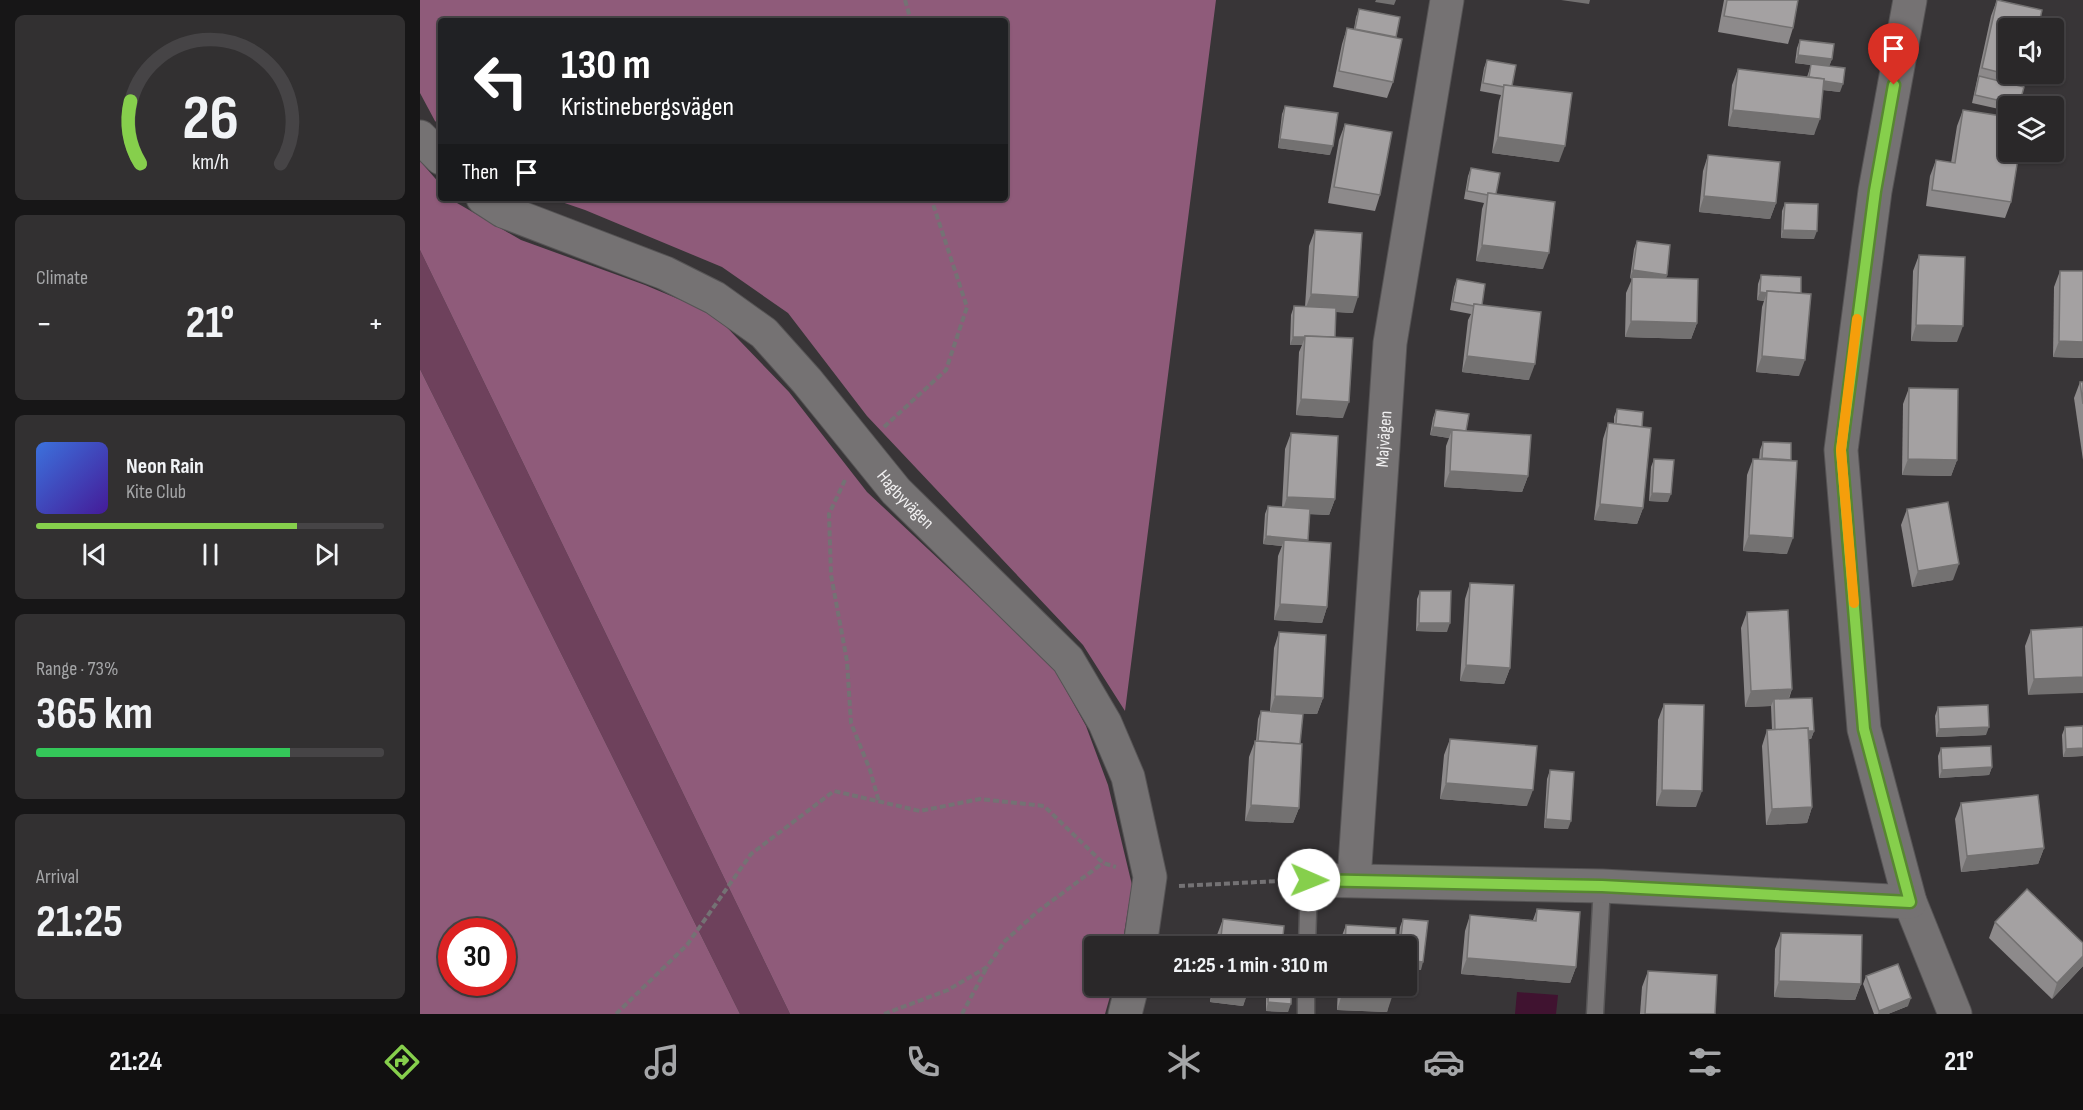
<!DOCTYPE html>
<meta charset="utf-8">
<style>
:root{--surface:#2a2829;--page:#323031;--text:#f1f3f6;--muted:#a5a6a8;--line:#464446;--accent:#86cf4c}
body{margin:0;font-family:"Sofia Sans Condensed",sans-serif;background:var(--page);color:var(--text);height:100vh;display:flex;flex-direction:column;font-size:22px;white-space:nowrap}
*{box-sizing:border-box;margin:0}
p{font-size:20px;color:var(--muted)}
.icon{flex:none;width:33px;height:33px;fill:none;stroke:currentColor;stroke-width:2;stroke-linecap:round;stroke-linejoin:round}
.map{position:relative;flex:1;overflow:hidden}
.panel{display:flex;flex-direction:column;gap:15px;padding:15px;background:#171617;width:420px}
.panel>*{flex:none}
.hud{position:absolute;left:18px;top:18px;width:570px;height:183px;border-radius:6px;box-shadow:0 2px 4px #0004,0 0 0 2px var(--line);background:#202124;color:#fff;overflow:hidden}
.fabs{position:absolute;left:1578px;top:18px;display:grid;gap:12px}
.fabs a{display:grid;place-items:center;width:66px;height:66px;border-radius:6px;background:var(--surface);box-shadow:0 2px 4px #0004,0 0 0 2px var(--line);font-size:30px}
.speed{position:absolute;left:18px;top:918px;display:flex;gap:12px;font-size:30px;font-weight:700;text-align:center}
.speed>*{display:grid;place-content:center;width:78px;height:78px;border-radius:50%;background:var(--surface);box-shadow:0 2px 4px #0004,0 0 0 2px var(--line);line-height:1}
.speed .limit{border:9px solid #d22;background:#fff;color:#111}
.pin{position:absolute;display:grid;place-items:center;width:51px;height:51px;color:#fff;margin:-62px -26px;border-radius:50% 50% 50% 0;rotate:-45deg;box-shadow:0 0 6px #0007}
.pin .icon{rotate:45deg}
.me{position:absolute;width:66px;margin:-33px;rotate:91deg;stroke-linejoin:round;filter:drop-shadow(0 0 4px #0008)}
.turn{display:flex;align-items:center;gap:21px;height:126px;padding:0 24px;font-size:27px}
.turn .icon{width:78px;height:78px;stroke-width:2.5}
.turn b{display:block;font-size:42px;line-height:51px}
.then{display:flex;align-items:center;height:57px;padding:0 24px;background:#0003;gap:12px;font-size:22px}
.big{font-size:45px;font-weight:700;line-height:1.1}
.panel .widget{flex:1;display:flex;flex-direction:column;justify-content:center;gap:9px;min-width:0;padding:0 21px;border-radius:9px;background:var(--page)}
.panel .dial{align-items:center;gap:0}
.dial svg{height:156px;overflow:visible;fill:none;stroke:var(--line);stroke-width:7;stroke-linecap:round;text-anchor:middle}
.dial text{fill:var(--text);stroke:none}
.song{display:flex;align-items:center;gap:18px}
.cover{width:72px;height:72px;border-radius:9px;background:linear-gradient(135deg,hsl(220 70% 55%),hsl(260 70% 35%))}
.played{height:6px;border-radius:3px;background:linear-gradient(90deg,var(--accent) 75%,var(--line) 75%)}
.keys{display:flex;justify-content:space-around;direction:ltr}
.heat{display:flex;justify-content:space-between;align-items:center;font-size:33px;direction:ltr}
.charge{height:9px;border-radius:4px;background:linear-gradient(90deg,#34c759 73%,var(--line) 0)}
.trip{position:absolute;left:664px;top:936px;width:333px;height:60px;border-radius:6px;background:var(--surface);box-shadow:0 2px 4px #0004,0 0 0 2px var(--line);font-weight:700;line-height:60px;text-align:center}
.dock{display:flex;height:96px;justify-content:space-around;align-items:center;background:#111010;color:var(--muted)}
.dock .icon{width:42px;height:42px}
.dock .current{color:var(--accent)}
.dock b{font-size:27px;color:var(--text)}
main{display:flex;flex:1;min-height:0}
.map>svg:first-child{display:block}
.green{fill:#6e415c}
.forest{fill:#8f5b7a;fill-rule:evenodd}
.water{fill:#401330}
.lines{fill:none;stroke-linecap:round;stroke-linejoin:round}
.service-casing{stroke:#565455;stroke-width:19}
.minor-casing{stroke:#565455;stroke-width:35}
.tertiary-casing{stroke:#565455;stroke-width:35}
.path{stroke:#747274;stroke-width:4;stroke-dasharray:6 3;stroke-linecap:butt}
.service{stroke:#757273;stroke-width:16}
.minor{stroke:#757273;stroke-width:33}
.tertiary{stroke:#757273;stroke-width:33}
.wall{fill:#8d8a8b}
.shaded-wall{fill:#737171}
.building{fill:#a4a1a2;stroke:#737171;stroke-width:1.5}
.route-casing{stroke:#578731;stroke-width:15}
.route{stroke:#86cf4c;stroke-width:10}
.slow{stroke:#f59e0b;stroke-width:10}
.labels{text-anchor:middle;stroke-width:6;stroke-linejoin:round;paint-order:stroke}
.street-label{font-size:18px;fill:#f2f1f2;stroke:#1f1d1e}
</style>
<main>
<section class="panel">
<div class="widget dial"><svg viewBox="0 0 100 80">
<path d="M14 69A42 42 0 1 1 86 69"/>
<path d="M14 69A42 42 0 0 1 9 37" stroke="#86cf4c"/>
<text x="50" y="56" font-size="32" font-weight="700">26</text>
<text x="50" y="72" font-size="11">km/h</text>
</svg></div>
<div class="widget"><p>Climate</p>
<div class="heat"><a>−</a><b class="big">21°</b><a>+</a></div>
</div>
<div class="widget">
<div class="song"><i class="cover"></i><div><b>Neon Rain</b><p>Kite Club</p></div></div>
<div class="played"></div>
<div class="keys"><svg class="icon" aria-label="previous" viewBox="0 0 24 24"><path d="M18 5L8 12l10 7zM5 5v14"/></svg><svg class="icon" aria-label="pause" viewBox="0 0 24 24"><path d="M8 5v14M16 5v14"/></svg><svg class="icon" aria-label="next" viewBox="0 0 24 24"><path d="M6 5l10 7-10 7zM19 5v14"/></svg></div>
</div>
<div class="widget"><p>Range · 73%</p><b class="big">365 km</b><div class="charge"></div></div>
<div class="widget"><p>Arrival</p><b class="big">21:25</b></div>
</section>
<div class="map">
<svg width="1663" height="1014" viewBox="0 0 1663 1014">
<rect width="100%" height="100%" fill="#383537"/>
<polygon class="green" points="0,250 370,1014 320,1014 0,369"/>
<g class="forest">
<polygon points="0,0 796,0 705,711 663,645 447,416 368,313 302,267 165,210 130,198 585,198 585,21 21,21 21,126 15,121 0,93"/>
<polygon points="0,161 21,185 21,198 33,198 37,203 101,240 225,285 294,314 369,392 447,492 632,665 666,726 688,785 712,885 702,946 675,946 675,986 693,986 685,1014 370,1014 0,250"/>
<path d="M0,369L320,1014H0ZM32,932H82V982H32Z"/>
</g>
<polygon class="water" points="1097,992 1138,995 1136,1014 1095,1014"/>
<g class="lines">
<g class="service-casing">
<g id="service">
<polyline points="887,946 889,880"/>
<polyline points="886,1014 886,986"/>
<polyline points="1175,1014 1182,886"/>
</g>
</g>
<g class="minor-casing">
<g id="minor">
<polyline points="1490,0 1455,191 1421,450 1444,729 1490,902 1535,1014"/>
<polyline points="889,880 1182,886 1490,902"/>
<path id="s1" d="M934,880L970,343L1027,0"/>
</g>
</g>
<g class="tertiary-casing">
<g id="tertiary">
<polyline points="0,137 21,158"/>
<path id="s2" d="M63,198L83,211L245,273L295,298L344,333L387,381L476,491L648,660L685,723L708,777L730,877L720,946"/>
<polyline points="705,1014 712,986"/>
</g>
</g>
<g class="path">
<polyline points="485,0 491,21"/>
<polyline points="464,427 526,370 547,307 511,198"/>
<polyline points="425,480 409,514 411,575 427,661 431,723 450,770 459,802"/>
<polyline points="759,886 859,881"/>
<polyline points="196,1014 267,945 331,854 414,791 500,811 560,799 624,806 683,863 696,867"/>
<polyline points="464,1014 528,990 567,967 585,941 617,912 683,863"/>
<polyline points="542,1014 567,967"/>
</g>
<use href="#service" class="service"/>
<use href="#minor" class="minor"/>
<use href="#tertiary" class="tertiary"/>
</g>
<g class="wall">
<polygon points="1304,0 1378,0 1373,28 1368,44 1298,32"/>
<polygon points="1577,0 1606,79 1599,106 1588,106 1588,111 1552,103 1571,16"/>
<polygon points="939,9 976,38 973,82 967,98 913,87 922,44 927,28 934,29 936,17"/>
<polygon points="1634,36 1638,58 1634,71"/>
<polygon points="1380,40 1412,59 1409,66 1420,92 1403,90 1394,135 1308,126 1312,85 1318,69 1387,77 1391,65 1375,63 1377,48"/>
<polygon points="1067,60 1092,86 1139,162 1072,153 1079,101 1081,95 1060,91 1064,68"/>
<polygon points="865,106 910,155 858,148 862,114"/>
<polygon points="1543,110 1591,202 1585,218 1506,206 1510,176 1516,160 1531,163 1537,126"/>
<polygon points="925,124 960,195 955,211 908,203 919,140"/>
<polygon points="1288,155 1356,203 1350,219 1279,212 1283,171"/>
<polygon points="1051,168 1076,194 1123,269 1056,261 1062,209 1064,203 1044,199 1048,176"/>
<polygon points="1365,203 1394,239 1361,238 1362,211"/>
<polygon points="895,230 933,313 916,312 915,337 923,418 876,415 879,352 882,345 870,345 871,315 874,306 885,307 889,246"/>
<polygon points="1217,241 1247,275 1246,278 1277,323 1271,339 1205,337 1206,293 1212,279 1210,278 1214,249"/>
<polygon points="1499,255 1537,342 1491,341 1493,271"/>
<polygon points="1640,271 1663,271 1663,358 1633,357 1634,287"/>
<polygon points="1341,275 1379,376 1336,372 1342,307 1344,301 1337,300 1338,284"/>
<polygon points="1037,279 1062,305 1109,380 1042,372 1048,320 1051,314 1030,310 1034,287"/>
<polygon points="1660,382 1663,382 1663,460 1654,398"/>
<polygon points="1489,388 1537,460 1531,476 1482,475 1483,404"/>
<polygon points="1197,409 1222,427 1223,508 1217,524 1174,520 1183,439 1188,423 1194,423 1194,417"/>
<polygon points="1016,410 1046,431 1108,476 1102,492 1024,487 1026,446 1029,438 1010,435 1013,418"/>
<polygon points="871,433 915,499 909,515 890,514 887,542 907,607 902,623 854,620 858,556 862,546 843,544 845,514 848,506 862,507 865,449"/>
<polygon points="1343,442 1370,461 1367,554 1323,551 1327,475 1333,459 1339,460 1340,450"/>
<polygon points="1234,459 1248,502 1229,501 1231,467"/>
<polygon points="1487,509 1533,580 1492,587 1481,525"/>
<polygon points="1050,583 1090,668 1084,684 1040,681 1045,599"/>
<polygon points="1000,591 1027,632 996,631 997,599"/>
<polygon points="1327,612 1372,689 1369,699 1394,731 1391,739 1389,739 1392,807 1387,823 1346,825 1342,746 1347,730 1352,730 1351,706 1325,707 1321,628"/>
<polygon points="1663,627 1608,695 1605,646 1611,630"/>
<polygon points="859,632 903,698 897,714 866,713 880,744 879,808 873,823 825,821 829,757 835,741 836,741 838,719 841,711 850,711 854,648"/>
<polygon points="1244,704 1276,807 1236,806 1238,720"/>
<polygon points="1518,707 1566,735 1516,737 1515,716"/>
<polygon points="1663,726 1663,756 1643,757 1642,735 1645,727"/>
<polygon points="1030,739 1107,806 1020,799 1024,755"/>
<polygon points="1521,748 1572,767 1569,775 1519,778 1518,756"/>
<polygon points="1130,770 1148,829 1124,828 1127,779"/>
<polygon points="1541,803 1624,848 1618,864 1541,872 1535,819"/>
<polygon points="1117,909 1156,967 1150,983 1041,974 1045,931 1050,915 1113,920"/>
<polygon points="803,919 862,946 796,946 797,935"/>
<polygon points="983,919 1001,970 987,968 987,946 978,946 980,927"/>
<polygon points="1575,922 1663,943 1663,966 1632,999 1569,938"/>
<polygon points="926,925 975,946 920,946 920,941"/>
<polygon points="1361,933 1441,984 1435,1000 1354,997 1355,949"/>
<polygon points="1228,971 1295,1014 1220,1014 1222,987"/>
<polygon points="1446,976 1488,1006 1468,1014 1454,1014 1443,984"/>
<polygon points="792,986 829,986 823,1006 790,1002"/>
<polygon points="846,986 872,986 868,1012 846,1011"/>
<polygon points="918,986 973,986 967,1012 917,1010"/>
</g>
<g class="shaded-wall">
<polygon points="956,0 976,0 974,5 955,2"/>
<polygon points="1141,0 1170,0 1169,4"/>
<polygon points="1378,55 1412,59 1409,67 1375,63"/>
<polygon points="1389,80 1423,84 1420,92 1386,88"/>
<polygon points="1313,110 1400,119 1394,135 1308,126"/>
<polygon points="1078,137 1145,146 1139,162 1072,153"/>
<polygon points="860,139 913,146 910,155 858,148"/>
<polygon points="1284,196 1356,203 1350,219 1279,212"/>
<polygon points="1363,230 1397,231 1394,239 1361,238"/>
<polygon points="1062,245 1129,253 1123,269 1056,261"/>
<polygon points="1213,270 1247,275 1244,283 1210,278"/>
<polygon points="1340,292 1347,293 1344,301 1337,300"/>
<polygon points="891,294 938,297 933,313 885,310"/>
<polygon points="1211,321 1277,323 1271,339 1205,337"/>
<polygon points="1496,325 1543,326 1537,342 1491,341"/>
<polygon points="873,337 885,337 882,345 870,345"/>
<polygon points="1639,341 1663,342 1663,358 1633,357"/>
<polygon points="1047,356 1115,364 1109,380 1042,372"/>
<polygon points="1342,356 1385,360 1379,376 1336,372"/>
<polygon points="881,399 929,402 923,418 876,415"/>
<polygon points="1013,427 1032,430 1029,438 1010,435"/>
<polygon points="1342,458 1371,460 1368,468 1339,466"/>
<polygon points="1488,459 1537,460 1531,476 1482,475"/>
<polygon points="1030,471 1108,476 1102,492 1024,487"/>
<polygon points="1232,493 1251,494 1248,502 1229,501"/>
<polygon points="867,497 915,499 909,515 862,513"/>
<polygon points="1180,504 1223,508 1217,524 1174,520"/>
<polygon points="1329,535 1373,538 1367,554 1323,551"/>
<polygon points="846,536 888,540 885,548 864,540 862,546 843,544"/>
<polygon points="1539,564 1533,580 1492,587 1498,571"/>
<polygon points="860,604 907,607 902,623 854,620"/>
<polygon points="999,623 1030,623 1027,632 996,631"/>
<polygon points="1046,665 1090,668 1084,684 1040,681"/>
<polygon points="1663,677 1663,693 1608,695 1614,679"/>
<polygon points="1372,689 1366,705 1354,699 1351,706 1325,707 1331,691"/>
<polygon points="855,696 903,698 897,714 850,712"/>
<polygon points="1569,727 1566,735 1516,737 1519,729"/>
<polygon points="1394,731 1391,739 1352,741 1355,732"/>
<polygon points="1663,748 1663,756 1643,757 1646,749"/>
<polygon points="1572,767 1569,775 1519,778 1522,770"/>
<polygon points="1026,783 1113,790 1107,806 1020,799"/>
<polygon points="1242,790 1282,791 1276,807 1236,806"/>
<polygon points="831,805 879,808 873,823 825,821"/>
<polygon points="1392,807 1387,823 1346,825 1352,809"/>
<polygon points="1126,819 1151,821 1148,829 1124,828"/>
<polygon points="1624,848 1618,864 1541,872 1547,856"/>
<polygon points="1663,956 1663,966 1632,999 1637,983"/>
<polygon points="1047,958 1156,967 1150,983 1041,974"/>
<polygon points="987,960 1003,962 1001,970 987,968"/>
<polygon points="1359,981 1441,984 1435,1000 1354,997"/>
<polygon points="796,986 829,990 823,1006 790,1002"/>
<polygon points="922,994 972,997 967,1012 917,1010"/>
<polygon points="1491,998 1488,1006 1468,1014 1458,1014 1459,1011"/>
<polygon points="848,1002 871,1004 868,1012 846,1011"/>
</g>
<g class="building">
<polygon points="1307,0 1378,0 1373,28 1304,16"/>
<polygon points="1577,0 1622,10 1618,28 1588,28 1588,74 1608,74 1606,79 1562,68"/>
<polygon points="939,9 980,17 976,37 935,29"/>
<polygon points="927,28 982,39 973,82 919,71"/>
<polygon points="1634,36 1643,38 1638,58 1634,57"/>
<polygon points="1380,40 1414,44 1412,59 1378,55"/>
<polygon points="1067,60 1096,65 1092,86 1084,85 1084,87 1063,83"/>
<polygon points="1391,64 1425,68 1423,84 1404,81 1404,79 1389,77"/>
<polygon points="1318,69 1404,79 1400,119 1313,110"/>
<polygon points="1559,76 1604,87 1599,105 1555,95"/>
<polygon points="1084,85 1152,93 1145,146 1078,137"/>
<polygon points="865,106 918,113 913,146 860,139"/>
<polygon points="1543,110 1588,117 1588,152 1599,152 1591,202 1512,190 1516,160 1535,163"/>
<polygon points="925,124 972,132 960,195 914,187"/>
<polygon points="1288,155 1360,162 1356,203 1284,196"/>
<polygon points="1051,168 1080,173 1076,194 1068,193 1068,195 1047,191"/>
<polygon points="1068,193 1135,202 1129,253 1062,245"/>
<polygon points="1365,203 1398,204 1397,231 1363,230"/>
<polygon points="895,230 942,233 938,297 891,294"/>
<polygon points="1217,241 1250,245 1247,275 1213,270"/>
<polygon points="1499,255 1545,257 1543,326 1496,325"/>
<polygon points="1640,271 1663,271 1663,342 1639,341"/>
<polygon points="1341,275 1381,277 1381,293 1347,291 1347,293 1340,292"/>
<polygon points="1212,277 1278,279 1277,323 1211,321"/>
<polygon points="1037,279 1065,284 1062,305 1054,304 1054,306 1033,302"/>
<polygon points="1347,291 1391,294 1385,360 1342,356"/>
<polygon points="1054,304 1121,312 1115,364 1047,356"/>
<polygon points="874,306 916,308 915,337 885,336 885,337 873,337"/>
<polygon points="885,336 933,338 929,402 881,399"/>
<polygon points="1660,382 1663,382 1663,404"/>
<polygon points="1489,388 1538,389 1537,460 1488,459"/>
<polygon points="1197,409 1223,412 1222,427 1196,424"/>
<polygon points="1016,410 1049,414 1046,431 1013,427"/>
<polygon points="1188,423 1231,428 1223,508 1180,504"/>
<polygon points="1032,430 1111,435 1108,476 1030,471"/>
<polygon points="871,433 918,436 915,499 867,497"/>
<polygon points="1343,442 1371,443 1371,460 1342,458"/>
<polygon points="1234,459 1254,460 1251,494 1232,493"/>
<polygon points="1333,459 1377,461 1373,538 1329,535"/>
<polygon points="1528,502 1539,564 1498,571 1487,509"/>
<polygon points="848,506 890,509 888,540 846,536"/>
<polygon points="864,540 911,543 907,607 860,604"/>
<polygon points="1050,583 1094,585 1090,668 1046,665"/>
<polygon points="1000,591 1031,591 1030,623 999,623"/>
<polygon points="1368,610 1372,689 1331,691 1327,612"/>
<polygon points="1663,627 1663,677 1614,679 1611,630"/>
<polygon points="859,632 906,635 903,698 855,696"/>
<polygon points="1392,698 1394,731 1388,731 1388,728 1355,730 1354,699"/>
<polygon points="1244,704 1284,705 1282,791 1242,790"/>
<polygon points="1568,705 1569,727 1519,729 1518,707"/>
<polygon points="841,711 883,714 880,744 838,741"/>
<polygon points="1663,726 1663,748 1646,749 1645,727"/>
<polygon points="1388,728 1392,807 1352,809 1347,730"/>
<polygon points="1030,739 1117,746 1113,790 1026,783"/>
<polygon points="835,741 882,744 879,808 831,805"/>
<polygon points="1571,746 1572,767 1522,770 1521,748"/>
<polygon points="1130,770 1154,772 1151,821 1126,819"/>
<polygon points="1618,795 1624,848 1547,856 1541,803"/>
<polygon points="1607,889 1663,943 1663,956 1637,983 1575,922"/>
<polygon points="1117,909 1160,912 1156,967 1047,958 1050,915 1116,921"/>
<polygon points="803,919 864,926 862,946 800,946"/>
<polygon points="983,919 1008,921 1003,962 987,960 987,946 980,946"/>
<polygon points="926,925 976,928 975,946 925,946"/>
<polygon points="1361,933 1442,935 1441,984 1359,981"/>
<polygon points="1478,964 1491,998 1459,1011 1446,976"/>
<polygon points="1228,971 1297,975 1295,1014 1225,1014"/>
<polygon points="796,986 829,986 829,990"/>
<polygon points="849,986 872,986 871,1004 848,1002"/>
<polygon points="923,986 973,986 972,997 922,994"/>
</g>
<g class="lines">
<g class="route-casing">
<polyline id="route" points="889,880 1182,886 1490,902 1444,729 1421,450 1455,191 1474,85"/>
</g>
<use href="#route" class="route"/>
<polyline class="slow" points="1434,603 1421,450 1437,319"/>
</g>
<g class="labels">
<g class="street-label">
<text dy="6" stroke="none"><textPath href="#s1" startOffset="442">Majvägen</textPath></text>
<text dy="6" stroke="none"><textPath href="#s2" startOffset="532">Hagbyvägen</textPath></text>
</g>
</g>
</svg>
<div class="fabs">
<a><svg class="icon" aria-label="sound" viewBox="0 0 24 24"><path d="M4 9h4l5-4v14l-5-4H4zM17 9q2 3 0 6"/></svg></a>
<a><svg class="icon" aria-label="layers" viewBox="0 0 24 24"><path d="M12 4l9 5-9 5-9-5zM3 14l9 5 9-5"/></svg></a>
</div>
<div class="speed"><div class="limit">30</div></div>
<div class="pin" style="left:1474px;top:85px;background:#d93025"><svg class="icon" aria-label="arrive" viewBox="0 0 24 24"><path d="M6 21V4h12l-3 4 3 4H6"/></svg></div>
<svg class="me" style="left:889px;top:880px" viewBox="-20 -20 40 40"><circle r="19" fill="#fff"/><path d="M0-13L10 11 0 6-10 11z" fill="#86cf4c"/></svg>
<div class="trip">21:25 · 1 min · 310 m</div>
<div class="hud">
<div class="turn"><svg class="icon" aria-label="left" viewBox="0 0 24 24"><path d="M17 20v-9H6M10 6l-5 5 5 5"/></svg><div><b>130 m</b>Kristinebergsvägen</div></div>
<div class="then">Then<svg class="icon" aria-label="arrive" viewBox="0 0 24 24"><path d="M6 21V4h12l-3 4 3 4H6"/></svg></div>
</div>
</div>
</main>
<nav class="dock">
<b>21:24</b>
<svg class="icon current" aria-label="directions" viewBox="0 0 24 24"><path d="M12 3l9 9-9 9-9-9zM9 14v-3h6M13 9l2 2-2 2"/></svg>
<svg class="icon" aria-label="music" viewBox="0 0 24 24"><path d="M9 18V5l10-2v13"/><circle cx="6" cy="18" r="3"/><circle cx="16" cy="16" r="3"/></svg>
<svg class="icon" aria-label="phone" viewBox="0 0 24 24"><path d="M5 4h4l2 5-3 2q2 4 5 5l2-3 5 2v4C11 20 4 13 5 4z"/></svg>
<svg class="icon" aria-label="climate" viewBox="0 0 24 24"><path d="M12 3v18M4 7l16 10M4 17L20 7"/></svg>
<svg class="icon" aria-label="car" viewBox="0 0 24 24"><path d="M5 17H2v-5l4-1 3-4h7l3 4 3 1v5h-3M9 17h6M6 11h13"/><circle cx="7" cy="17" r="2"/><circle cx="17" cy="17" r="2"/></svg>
<svg class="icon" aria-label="filters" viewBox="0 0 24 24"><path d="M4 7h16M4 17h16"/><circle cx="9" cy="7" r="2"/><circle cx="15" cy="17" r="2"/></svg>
<b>21°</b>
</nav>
